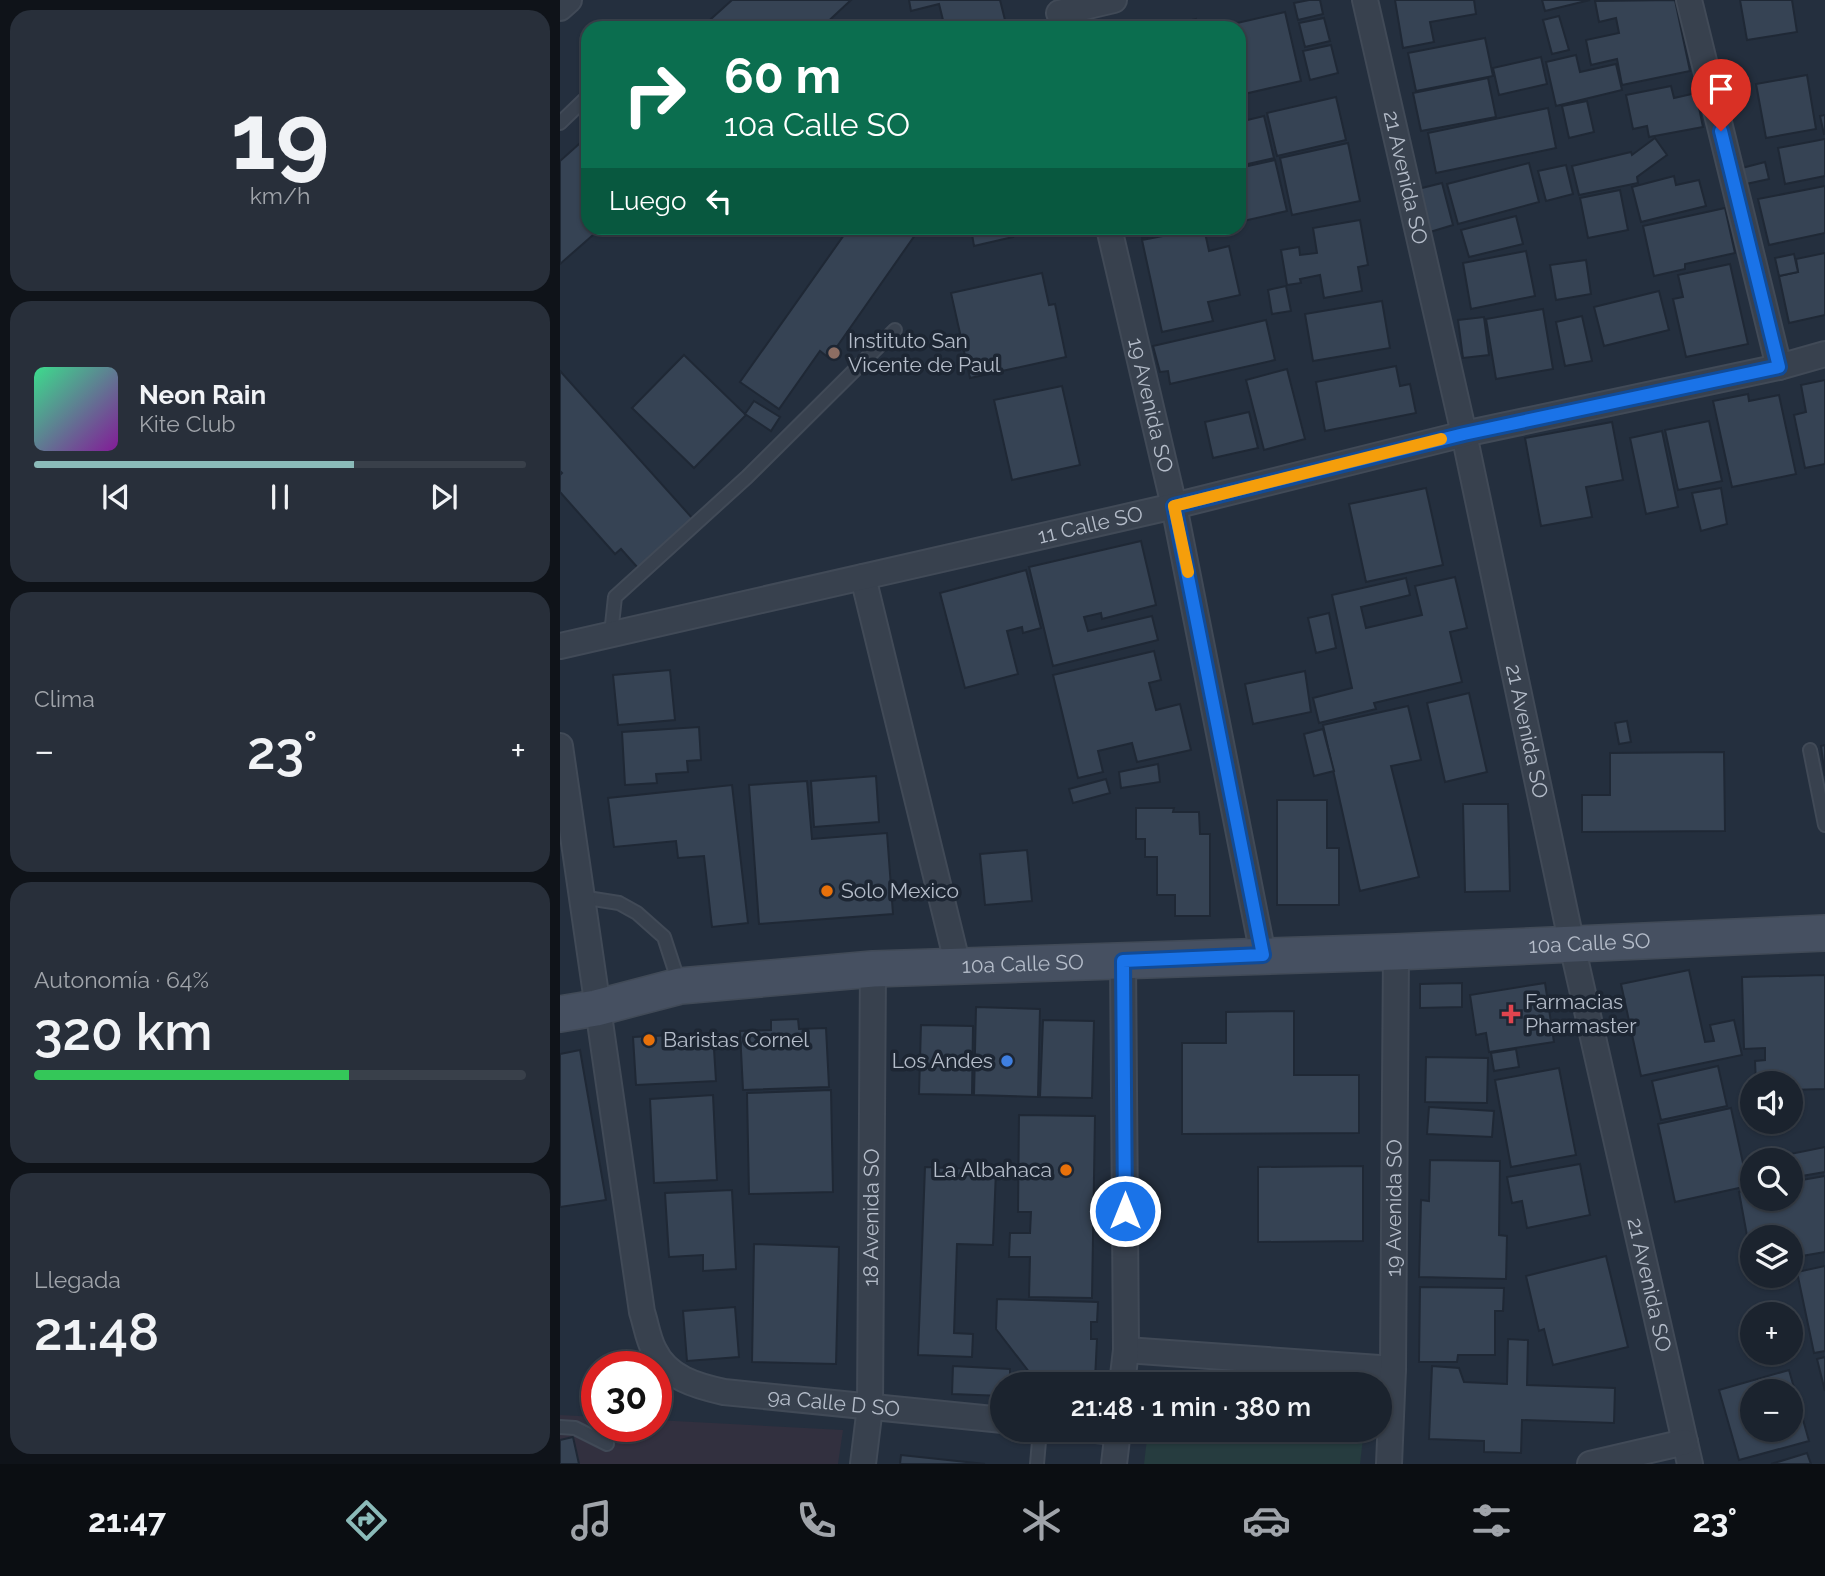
<!DOCTYPE html>
<html lang="es">
<meta charset="utf-8">
<style>
:root{--surface:#1b232e;--page:#282f3a;--text:#f1f3f6;--muted:#a0a4aa;--line:#39404a;--accent:#8bbbb9}
body{margin:0;font-family:Raleway,sans-serif;background:var(--page);color:var(--text);height:100vh;display:flex;flex-direction:column;font-size:26px;white-space:nowrap}
*{box-sizing:border-box;margin:0}
p{font-size:23px;color:var(--muted)}
.icon{flex:none;width:38px;height:38px;fill:none;stroke:currentColor;stroke-width:2;stroke-linecap:round;stroke-linejoin:round}
.map{position:relative;flex:1;overflow:hidden}
.details{display:flex;flex-direction:column;gap:10px;padding:10px;background:#0f1319;width:560px}
.details>*{flex:none}
.guide{position:absolute;left:21px;top:21px;width:665px;height:214px;border-radius:21px;box-shadow:0 2px 5px #0004,0 0 0 2px var(--line);background:#0b6e4f;color:#fff;overflow:hidden}
.fabs{position:absolute;left:1180px;top:1071px;display:grid;gap:14px}
.fabs a{display:grid;place-items:center;width:63px;height:63px;border-radius:50%;background:var(--surface);box-shadow:0 2px 5px #0004,0 0 0 2px var(--line);font-size:35px}
.speed{position:absolute;left:21px;top:1351px;display:flex;gap:14px;font-size:35px;font-weight:700;text-align:center}
.speed>*{display:grid;place-content:center;width:91px;height:91px;border-radius:50%;background:var(--surface);box-shadow:0 2px 5px #0004,0 0 0 2px var(--line);line-height:1}
.speed .limit{border:10px solid #d22;background:#fff;color:#111}
.pin{position:absolute;display:grid;place-items:center;width:60px;height:60px;color:#fff;margin:-72px -30px;border-radius:50% 50% 50% 0;rotate:-45deg;box-shadow:0 0 7px #0007}
.pin .icon{rotate:45deg}
.me{position:absolute;width:77px;margin:-38px;rotate:0deg;stroke-linejoin:round;filter:drop-shadow(0 0 5px #0008)}
.turn{display:flex;align-items:center;gap:24px;height:147px;padding:0 28px;font-size:32px}
.turn .icon{width:91px;height:91px;stroke-width:2.5}
.turn b{display:block;font-size:49px;line-height:60px}
.then{display:flex;align-items:center;height:66px;padding:0 28px;background:#0003;gap:14px;font-size:26px}
.big{font-size:52px;font-weight:600;line-height:1.1}
.details .widget{flex:1;display:flex;flex-direction:column;justify-content:center;gap:10px;min-width:0;padding:0 24px;border-radius:21px;background:var(--page)}
.details .dial{align-items:center;gap:0}
.dial b{font-size:91px;line-height:1}
.song{display:flex;align-items:center;gap:21px}
.cover{width:84px;height:84px;border-radius:10px;background:linear-gradient(135deg,hsl(150 70% 55%),hsl(290 70% 35%))}
.played{height:7px;border-radius:4px;background:linear-gradient(90deg,var(--accent) 65%,var(--line) 65%)}
.keys{display:flex;justify-content:space-around;direction:ltr}
.heat{display:flex;justify-content:space-between;align-items:center;font-size:38px;direction:ltr}
.charge{height:10px;border-radius:5px;background:linear-gradient(90deg,#34c759 64%,var(--line) 0)}
.trip{position:absolute;left:430px;top:1372px;width:402px;height:70px;border-radius:35px;background:var(--surface);box-shadow:0 2px 5px #0004,0 0 0 2px var(--line);font-weight:600;line-height:70px;text-align:center}
.dock{display:flex;height:112px;justify-content:space-around;align-items:center;background:#0b0e12;color:var(--muted)}
.dock .icon{width:49px;height:49px}
.dock .selected{color:var(--accent)}
.dock b{font-size:32px;color:var(--text)}
main{display:flex;flex:1;min-height:0}
.map>svg:first-child{display:block}
.medical{fill:#32303f}
.green{fill:#263c3f}
.building{fill:#364354;stroke:#1f2835;stroke-width:2;fill-rule:evenodd}
.lines{fill:none;stroke-linecap:round;stroke-linejoin:round}
.lane-casing{stroke:#414a57;stroke-width:16}
.street-casing{stroke:#414a57;stroke-width:28}
.secondary-casing{stroke:#414a57;stroke-width:38}
.lane{stroke:#38414e;stroke-width:12}
.street{stroke:#38414e;stroke-width:24}
.secondary{stroke:#465061;stroke-width:35}
.route-casing{stroke:#114b97;stroke-width:18}
.route{stroke:#1a73e8;stroke-width:12}
.slow{stroke:#f59e0b;stroke-width:12}
.education-dot{fill:#8d6e63;stroke:#1d2633;stroke-width:2.5}
.food-dot{fill:#e8710a;stroke:#1d2633;stroke-width:2.5}
.health-dot{fill:#e0444e;stroke:#1d2633;stroke-width:2.5}
.shop-dot{fill:#3f7fe0;stroke:#1d2633;stroke-width:2.5}
.labels{text-anchor:middle;stroke-width:7;stroke-linejoin:round;paint-order:stroke}
.street-label{font-size:21px;fill:#b4bcc9;stroke:#1d2633}
.poi-label{font-size:21px;fill:#b4bcc9;stroke:#1d2633;text-anchor:start}
</style>
<main>
<section class="details">
<div class="widget dial"><b>19</b><p>km/h</p></div>
<div class="widget">
<div class="song"><i class="cover"></i><div><b>Neon Rain</b><p>Kite Club</p></div></div>
<div class="played"></div>
<div class="keys"><svg class="icon" aria-label="previous" viewBox="0 0 24 24"><path d="M18 5L8 12l10 7zM5 5v14"/></svg><svg class="icon" aria-label="pause" viewBox="0 0 24 24"><path d="M8 5v14M16 5v14"/></svg><svg class="icon" aria-label="next" viewBox="0 0 24 24"><path d="M6 5l10 7-10 7zM19 5v14"/></svg></div>
</div>
<div class="widget"><p>Clima</p>
<div class="heat"><a>−</a><b class="big">23°</b><a>+</a></div>
</div>
<div class="widget"><p>Autonomía · 64%</p><b class="big">320 km</b><div class="charge"></div></div>
<div class="widget"><p>Llegada</p><b class="big">21:48</b></div>
</section>
<div class="map">
<svg width="1265" height="1464" viewBox="0 0 1265 1464">
<rect width="100%" height="100%" fill="#242f3e"/>
<polygon class="medical" points="0,1415 37,1417 37,1426 96,1426 96,1420 283,1430 278,1464 0,1464"/>
<g class="green">
<polygon points="595,1374 679,1384 593,1384"/>
<polygon points="588,1430 804,1430 800,1464 584,1464"/>
</g>
<g class="building">
<polygon points="172,0 291,0 261,28 141,28"/>
<polygon points="349,0 440,0 447,28 385,28 379,4 351,11"/>
<polygon points="749,0 760,0 763,14 738,20 734,3"/>
<polygon points="835,0 914,0 916,14 870,22 874,42 843,48"/>
<polygon points="982,0 1030,0 985,11"/>
<polygon points="1115,0 1130,71 1062,85 1057,59 1031,65 1026,40 1059,33 1056,18 1039,22 1035,1"/>
<polygon points="1180,0 1232,0 1237,32 1187,40"/>
<polygon points="725,12 741,81 684,94 681,83 679,84 679,28 664,26"/>
<polygon points="999,16 1009,50 992,54 983,20"/>
<polygon points="764,18 770,41 745,47 739,23"/>
<polygon points="636,19 638,28 598,28"/>
<polygon points="925,38 933,76 856,91 848,53"/>
<polygon points="771,45 778,73 750,80 743,51"/>
<polygon points="1016,55 1020,72 1056,64 1062,90 996,106 986,62"/>
<polygon points="981,57 987,84 939,95 933,68"/>
<polygon points="1247,75 1256,129 1206,138 1196,84"/>
<polygon points="928,78 936,117 861,131 853,93"/>
<polygon points="1111,86 1114,98 1136,93 1143,127 1089,137 1087,126 1073,129 1066,95"/>
<polygon points="776,97 786,140 717,156 707,113"/>
<polygon points="1027,101 1034,132 1009,138 1002,106"/>
<polygon points="988,108 996,148 876,173 868,133"/>
<polygon points="1265,115 1265,134 1264,134 1260,116"/>
<polygon points="704,116 714,158 679,166 679,122"/>
<polygon points="28,136 28,228 41,228 0,264 0,161"/>
<polygon points="1095,138 1107,155 1077,177 1078,183 1019,195 1012,166 1071,152 1072,155"/>
<polygon points="1265,139 1265,176 1225,184 1218,148"/>
<polygon points="788,143 800,201 732,215 720,158"/>
<polygon points="715,160 727,211 679,222 679,168"/>
<polygon points="1205,162 1209,179 1186,184 1182,168"/>
<polygon points="969,163 979,202 898,224 887,184"/>
<polygon points="1006,165 1013,194 986,201 978,171"/>
<polygon points="1114,176 1116,185 1139,180 1146,206 1081,222 1072,187"/>
<polygon points="882,183 893,225 870,232 858,189"/>
<polygon points="1265,186 1265,233 1209,245 1198,199"/>
<polygon points="1060,190 1068,230 1028,238 1020,198"/>
<polygon points="1165,208 1175,253 1125,264 1125,269 1094,276 1083,226"/>
<polygon points="956,216 963,244 909,257 901,230"/>
<polygon points="800,220 808,265 798,267 802,291 764,298 760,275 740,279 741,283 727,285 721,250 739,247 740,255 757,253 753,228"/>
<polygon points="258,228 274,228 266,235"/>
<polygon points="289,228 360,228 269,358 260,351 219,409 180,382"/>
<polygon points="402,228 451,228 453,237 414,246 412,234"/>
<polygon points="580,228 632,228 582,238"/>
<polygon points="644,228 649,251 669,246 680,295 648,302 653,321 602,332 582,240"/>
<polygon points="966,251 975,296 911,309 903,263"/>
<polygon points="1265,253 1265,315 1229,323 1219,276 1238,272 1236,259"/>
<polygon points="1234,254 1238,272 1219,276 1215,258"/>
<polygon points="1026,260 1031,294 996,300 990,265"/>
<polygon points="1170,264 1188,344 1126,357 1113,299 1123,297 1118,275"/>
<polygon points="482,273 489,305 495,304 506,357 410,378 391,293"/>
<polygon points="726,286 731,311 712,314 708,290"/>
<polygon points="1099,291 1109,330 1044,346 1034,307"/>
<polygon points="822,301 830,348 753,361 745,314"/>
<polygon points="983,309 993,369 936,379 926,319"/>
<polygon points="1022,316 1032,361 1005,366 996,322"/>
<polygon points="924,317 929,355 903,358 898,320"/>
<polygon points="706,320 715,360 610,384 608,371 600,372 593,346"/>
<polygon points="124,355 186,415 134,468 72,408"/>
<polygon points="836,366 840,386 850,384 856,413 765,431 756,382"/>
<polygon points="727,369 745,439 704,450 686,380"/>
<polygon points="0,371 133,519 78,568 61,549 55,554 0,492 0,475 2,473 0,471"/>
<polygon points="1265,380 1265,464 1245,468 1234,415 1246,412 1241,385"/>
<polygon points="502,386 520,465 452,480 434,400"/>
<polygon points="1188,394 1189,401 1219,395 1236,474 1172,487 1153,401"/>
<polygon points="194,401 220,417 211,431 185,414"/>
<polygon points="689,412 698,448 653,458 645,422"/>
<polygon points="1149,421 1162,481 1118,490 1105,430"/>
<polygon points="1052,422 1063,480 1026,487 1032,517 981,526 965,438"/>
<polygon points="1102,431 1118,507 1086,514 1070,438"/>
<polygon points="866,488 883,565 806,582 789,504"/>
<polygon points="1161,488 1167,524 1141,531 1132,493"/>
<polygon points="581,541 596,605 542,619 541,613 524,617 528,631 592,616 598,640 493,666 469,567"/>
<polygon points="466,570 481,628 463,633 462,627 447,631 458,674 405,688 380,593"/>
<polygon points="895,577 907,628 890,632 902,682 814,703 816,709 759,723 753,698 792,688 772,595 846,578 850,595 801,607 806,628 862,615 855,586"/>
<polygon points="769,613 776,648 756,653 748,618"/>
<polygon points="594,651 601,680 589,683 596,710 620,704 631,750 577,762 572,743 538,751 543,772 518,778 493,675"/>
<polygon points="110,670 115,720 58,725 53,675"/>
<polygon points="745,671 751,712 693,724 685,684"/>
<polygon points="909,693 927,772 885,782 867,703"/>
<polygon points="848,706 861,760 831,766 859,877 800,891 763,725"/>
<polygon points="1067,721 1071,742 1059,744 1055,723"/>
<polygon points="139,727 141,760 127,761 128,772 96,774 97,783 65,785 62,732"/>
<polygon points="763,729 774,771 754,776 744,734"/>
<polygon points="1265,745 1265,776 1261,746"/>
<polygon points="1164,752 1165,831 1022,832 1022,795 1050,795 1050,753"/>
<polygon points="598,764 600,782 561,788 559,772"/>
<polygon points="316,776 319,822 254,827 251,781"/>
<polygon points="546,779 550,793 513,803 509,789"/>
<polygon points="247,781 252,839 327,833 333,914 199,924 189,785"/>
<polygon points="172,785 188,923 152,927 144,856 118,858 116,841 54,847 48,798"/>
<polygon points="717,800 767,800 767,848 779,848 779,905 717,905"/>
<polygon points="903,804 948,804 950,891 905,892"/>
<polygon points="576,808 614,808 613,812 639,812 640,834 650,834 650,916 615,916 615,895 597,895 597,857 585,857 585,839 576,839"/>
<polygon points="467,850 472,901 425,905 420,854"/>
<polygon points="1129,970 1145,1042 1154,1041 1150,1025 1174,1020 1182,1055 1081,1076 1061,984"/>
<polygon points="1265,975 1265,1089 1230,1090 1230,1083 1196,1083 1195,1061 1205,1060 1205,1048 1184,1049 1182,977"/>
<polygon points="902,983 902,1007 860,1008 860,984"/>
<polygon points="985,983 994,1042 929,1052 926,1033 916,1035 910,995"/>
<polygon points="416,1007 480,1009 478,1097 414,1095"/>
<polygon points="734,1011 734,1075 799,1075 799,1133 622,1134 622,1043 666,1043 666,1012"/>
<polygon points="238,1019 239,1029 266,1028 269,1087 183,1090 180,1031 211,1030 211,1020"/>
<polygon points="483,1020 534,1021 532,1098 480,1097"/>
<polygon points="361,1025 413,1026 412,1095 359,1094"/>
<polygon points="153,1033 156,1081 76,1085 73,1037"/>
<polygon points="956,1049 959,1067 934,1071 931,1053"/>
<polygon points="20,1050 46,1200 0,1207 0,1054"/>
<polygon points="866,1057 928,1058 927,1103 865,1102"/>
<polygon points="1158,1066 1167,1106 1101,1120 1092,1081"/>
<polygon points="999,1068 1016,1155 951,1167 935,1080"/>
<polygon points="271,1090 273,1192 189,1194 187,1093"/>
<polygon points="153,1095 157,1180 94,1183 90,1099"/>
<polygon points="869,1107 934,1111 932,1137 867,1134"/>
<polygon points="1171,1108 1188,1186 1115,1202 1098,1124"/>
<polygon points="459,1115 535,1116 532,1298 469,1297 470,1257 449,1257 450,1233 470,1233 471,1212 458,1212"/>
<polygon points="1265,1147 1265,1172 1230,1178 1230,1160 1215,1160 1215,1157"/>
<polygon points="870,1160 940,1161 939,1235 947,1236 946,1279 859,1277 861,1200 869,1201"/>
<polygon points="1020,1164 1030,1215 967,1228 962,1201 952,1203 947,1177"/>
<polygon points="803,1166 803,1241 698,1242 698,1167"/>
<polygon points="365,1167 436,1170 433,1245 397,1244 394,1333 413,1334 412,1357 358,1355"/>
<polygon points="1265,1176 1265,1252 1230,1258 1230,1237 1192,1237 1192,1263 1179,1192 1192,1190 1192,1199 1230,1199 1230,1182"/>
<polygon points="172,1190 176,1269 143,1271 143,1255 109,1257 105,1193"/>
<polygon points="194,1244 279,1247 276,1364 192,1362"/>
<polygon points="1046,1256 1068,1347 993,1365 984,1329 979,1331 966,1276"/>
<polygon points="1265,1266 1265,1351 1254,1353 1237,1272"/>
<polygon points="860,1287 944,1288 943,1311 935,1311 935,1355 898,1355 897,1362 859,1362"/>
<polygon points="437,1299 538,1302 537,1322 531,1322 531,1339 537,1339 535,1379 473,1377 436,1329"/>
<polygon points="175,1307 179,1357 127,1361 123,1311"/>
<polygon points="948,1339 968,1340 967,1385 1055,1388 1054,1423 962,1420 961,1453 924,1452 924,1441 869,1439 872,1366 899,1368 904,1382 947,1384"/>
<polygon points="1265,1357 1265,1391 1257,1359"/>
<polygon points="393,1366 450,1369 450,1384 443,1384 443,1396 392,1394"/>
<path d="M1229,1370L1249,1441L1179,1460L1159,1390ZM1192,1391H1230V1430H1192Z"/>
<polygon points="13,1437 19,1464 0,1464 0,1440"/>
<polygon points="1247,1453 1251,1464 1211,1464"/>
<polygon points="341,1455 425,1464 340,1464"/>
</g>
<g class="lines">
<g class="lane-casing">
<g id="lane">
<polyline points="0,123 24,100"/>
<polyline points="51,634 55,597 187,477 335,330"/>
<polyline points="1250,750 1265,825"/>
<polyline points="21,897 59,903 77,913 104,937 120,986"/>
<polyline points="0,1427 15,1428 47,1444"/>
<polyline points="477,1464 480,1430"/>
</g>
</g>
<g class="street-casing">
<g id="street">
<path id="s1" d="M805,0L904,434L1012,945L1130,1464"/>
<polyline points="1129,0 1219,367"/>
<polyline points="0,8 9,0"/>
<polyline points="499,13 554,0"/>
<path id="s2" d="M549,228L614,506L703,955"/>
<polyline points="303,577 398,966"/>
<path id="s3" d="M0,646L614,506L904,434L1219,367L1265,354"/>
<path id="s4" d="M0,746L82,1312C86,1324 88,1339 94,1350C107,1378 137,1386 164,1392L443,1420"/>
<polyline points="566,1350 833,1369"/>
<polyline points="562,1384 566,1350 563,961"/>
<polyline points="536,1430 558,1432"/>
<path id="s5" d="M303,1464L310,1407L313,969"/>
<polyline points="554,1464 558,1430"/>
<path id="s6" d="M829,1464L833,1369L836,952"/>
<polyline points="1030,1464 1125,1442"/>
</g>
</g>
<g class="secondary-casing">
<g id="secondary">
<path id="s7" d="M0,1014L36,1008L120,986L313,969L836,952L1265,933"/>
</g>
</g>
<use href="#lane" class="lane"/>
<use href="#street" class="street"/>
<use href="#secondary" class="secondary"/>
</g>
<g class="lines">
<g class="route-casing">
<polyline id="route" points="565,1211 563,961 703,955 614,506 904,434 1219,367 1161,131"/>
</g>
<use href="#route" class="route"/>
<polyline class="slow" points="628,572 614,506 881,439"/>
</g>
<circle class="education-dot" cx="274" cy="353" r="7"/>
<g class="food-dot">
<circle cx="267" cy="891" r="7"/>
<circle cx="89" cy="1040" r="7"/>
<circle cx="506" cy="1170" r="7"/>
</g>
<path class="health-dot" d="M947.5 1003.5h7v7h7v7h-7v7h-7v-7h-7v-7h7z"/>
<circle class="shop-dot" cx="447" cy="1061" r="7"/>
<g class="labels">
<g class="street-label">
<text dy="7" stroke="none"><textPath href="#s1" startOffset="182">21 Avenida SO</textPath></text>
<text dy="7" stroke="none"><textPath href="#s2" startOffset="182">19 Avenida SO</textPath></text>
<text dy="7" stroke="none"><textPath href="#s3" startOffset="544">11 Calle SO</textPath></text>
<text dy="7" stroke="none"><textPath href="#s1" startOffset="749">21 Avenida SO</textPath></text>
<text dy="7" stroke="none"><textPath href="#s7" startOffset="1034">10a Calle SO</textPath></text>
<text dy="7" stroke="none"><textPath href="#s7" startOffset="467">10a Calle SO</textPath></text>
<text dy="7" stroke="none"><textPath href="#s6" startOffset="256">19 Avenida SO</textPath></text>
<text dy="7" stroke="none"><textPath href="#s5" startOffset="247">18 Avenida SO</textPath></text>
<text dy="7" stroke="none"><textPath href="#s1" startOffset="1316">21 Avenida SO</textPath></text>
<text dy="7" stroke="none"><textPath href="#s4" startOffset="807">9a Calle D SO</textPath></text>
</g>
<g class="poi-label">
<text x="288" y="348">Instituto San<tspan x="288" dy="24">Vicente de Paul</tspan></text>
<text x="281" y="898">Solo Mexico</text>
<text x="965" y="1009">Farmacias<tspan x="965" dy="24">Pharmaster</tspan></text>
<text x="103" y="1047">Baristas Cornel</text>
<text x="433" y="1068" text-anchor="end">Los Andes</text>
<text x="492" y="1177" text-anchor="end">La Albahaca</text>
</g>
</g>
</svg>
<div class="fabs">
<a><svg class="icon" aria-label="sound" viewBox="0 0 24 24"><path d="M4 9h4l5-4v14l-5-4H4zM17 9q2 3 0 6"/></svg></a>
<a><svg class="icon" aria-label="search" viewBox="0 0 24 24"><circle cx="10" cy="10" r="6"/><path d="M15 15l6 6"/></svg></a>
<a><svg class="icon" aria-label="layers" viewBox="0 0 24 24"><path d="M12 4l9 5-9 5-9-5zM3 14l9 5 9-5"/></svg></a>
<a>+</a>
<a>−</a>
</div>
<div class="speed"><div class="limit">30</div></div>
<div class="pin" style="left:1161px;top:131px;background:#d93025"><svg class="icon" aria-label="arrive" viewBox="0 0 24 24"><path d="M6 21V4h12l-3 4 3 4H6"/></svg></div>
<svg class="me" style="left:565px;top:1211px" viewBox="-20 -20 40 40"><circle r="17" fill="#1a73e8" stroke="#fff" stroke-width="3"/><path d="M0-11L8 9 0 5-8 9z" fill="#fff"/></svg>
<div class="trip">21:48 · 1 min · 380 m</div>
<div class="guide">
<div class="turn"><svg class="icon" aria-label="right" viewBox="0 0 24 24"><path d="M7 20v-9h11M14 6l5 5-5 5"/></svg><div><b>60 m</b>10a Calle SO</div></div>
<div class="then">Luego<svg class="icon" aria-label="left" viewBox="0 0 24 24"><path d="M17 20v-9H6M10 6l-5 5 5 5"/></svg></div>
</div>
</div>
</main>
<nav class="dock">
<b>21:47</b>
<svg class="icon selected" aria-label="directions" viewBox="0 0 24 24"><path d="M12 3l9 9-9 9-9-9zM9 14v-3h6M13 9l2 2-2 2"/></svg>
<svg class="icon" aria-label="music" viewBox="0 0 24 24"><path d="M9 18V5l10-2v13"/><circle cx="6" cy="18" r="3"/><circle cx="16" cy="16" r="3"/></svg>
<svg class="icon" aria-label="phone" viewBox="0 0 24 24"><path d="M5 4h4l2 5-3 2q2 4 5 5l2-3 5 2v4C11 20 4 13 5 4z"/></svg>
<svg class="icon" aria-label="climate" viewBox="0 0 24 24"><path d="M12 3v18M4 7l16 10M4 17L20 7"/></svg>
<svg class="icon" aria-label="car" viewBox="0 0 24 24"><path d="M5 17H2v-5l4-1 3-4h7l3 4 3 1v5h-3M9 17h6M6 11h13"/><circle cx="7" cy="17" r="2"/><circle cx="17" cy="17" r="2"/></svg>
<svg class="icon" aria-label="filters" viewBox="0 0 24 24"><path d="M4 7h16M4 17h16"/><circle cx="9" cy="7" r="2"/><circle cx="15" cy="17" r="2"/></svg>
<b>23°</b>
</nav>
